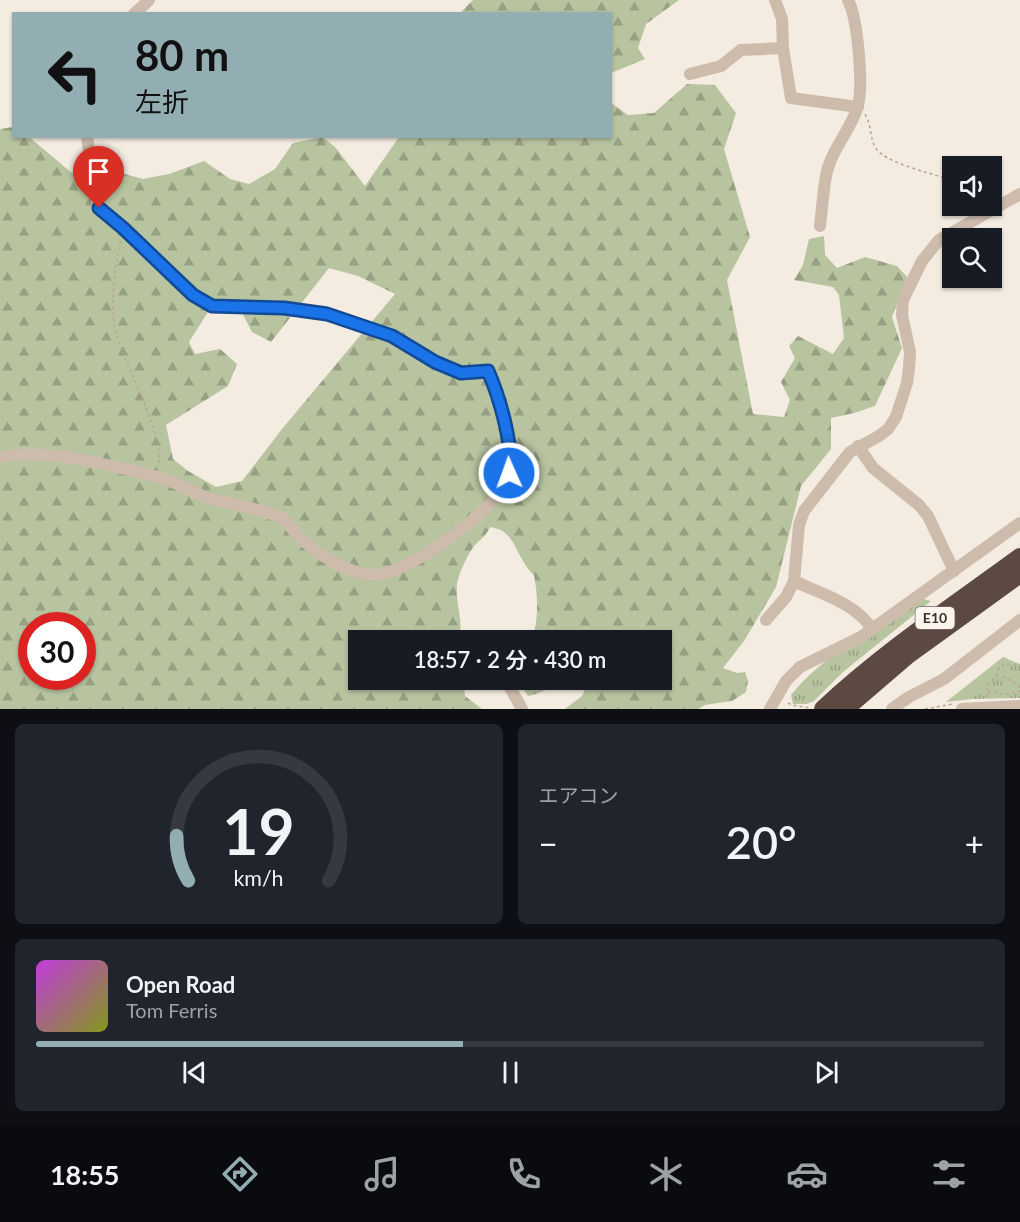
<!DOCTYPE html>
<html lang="ja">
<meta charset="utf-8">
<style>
:root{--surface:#171b24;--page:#20242c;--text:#f1f3f6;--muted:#9ea1a6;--line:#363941;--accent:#92aeb2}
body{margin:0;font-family:Lato,"Noto Sans JP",sans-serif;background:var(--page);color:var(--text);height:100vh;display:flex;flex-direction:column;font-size:22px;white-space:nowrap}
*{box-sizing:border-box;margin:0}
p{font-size:20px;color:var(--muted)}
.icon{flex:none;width:33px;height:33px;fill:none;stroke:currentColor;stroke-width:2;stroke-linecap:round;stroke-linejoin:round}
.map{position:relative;height:709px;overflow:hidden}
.panel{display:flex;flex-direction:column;gap:15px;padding:15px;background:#0d0f14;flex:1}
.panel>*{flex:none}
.guide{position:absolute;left:12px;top:12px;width:600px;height:126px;border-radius:0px;box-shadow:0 2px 4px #0004;background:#92aeb2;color:#111;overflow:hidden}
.tools{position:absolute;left:942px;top:156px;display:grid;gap:12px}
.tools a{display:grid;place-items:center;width:60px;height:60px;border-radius:0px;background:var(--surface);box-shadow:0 2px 4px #0004;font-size:30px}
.speed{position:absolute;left:18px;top:612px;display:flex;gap:12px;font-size:30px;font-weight:700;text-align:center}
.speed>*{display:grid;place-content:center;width:78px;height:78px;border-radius:50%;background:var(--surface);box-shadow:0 2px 4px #0004;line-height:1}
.speed .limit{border:9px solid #d22;background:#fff;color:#111}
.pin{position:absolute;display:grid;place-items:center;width:51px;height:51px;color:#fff;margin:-62px -26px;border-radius:50% 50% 50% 0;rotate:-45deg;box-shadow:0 0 6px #0007}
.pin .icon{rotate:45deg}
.me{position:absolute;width:66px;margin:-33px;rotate:358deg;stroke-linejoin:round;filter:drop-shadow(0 0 4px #0008)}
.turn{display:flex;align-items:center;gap:21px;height:126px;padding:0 24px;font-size:27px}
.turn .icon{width:78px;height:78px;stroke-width:2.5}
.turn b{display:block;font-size:42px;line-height:51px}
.big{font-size:45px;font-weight:600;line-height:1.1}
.panel .widget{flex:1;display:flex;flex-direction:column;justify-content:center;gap:9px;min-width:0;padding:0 21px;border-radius:9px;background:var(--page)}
.panel .dial{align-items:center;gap:0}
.dial svg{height:156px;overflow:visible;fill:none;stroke:var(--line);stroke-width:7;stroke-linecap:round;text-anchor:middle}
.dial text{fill:var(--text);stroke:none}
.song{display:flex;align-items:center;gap:18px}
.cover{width:72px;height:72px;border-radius:9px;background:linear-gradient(135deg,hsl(290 70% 55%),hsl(70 70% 35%))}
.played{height:6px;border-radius:3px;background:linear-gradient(90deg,var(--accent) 45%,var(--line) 45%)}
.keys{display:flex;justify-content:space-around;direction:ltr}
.heat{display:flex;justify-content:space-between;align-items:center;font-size:33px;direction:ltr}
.panel .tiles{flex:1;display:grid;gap:15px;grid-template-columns:1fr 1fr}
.widget:last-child{grid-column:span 2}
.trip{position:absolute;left:348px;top:630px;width:324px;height:60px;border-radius:0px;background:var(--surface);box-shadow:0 2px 4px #0004;font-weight:600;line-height:60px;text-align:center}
.tab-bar{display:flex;height:96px;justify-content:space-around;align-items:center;background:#090b0e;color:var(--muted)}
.tab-bar .icon{width:42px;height:42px}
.tab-bar .selected{color:var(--accent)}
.tab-bar b{font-size:27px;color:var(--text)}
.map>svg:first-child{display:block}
.grass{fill:url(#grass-tufts)}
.forest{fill:url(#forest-firs);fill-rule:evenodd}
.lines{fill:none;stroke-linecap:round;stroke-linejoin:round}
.path{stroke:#b9a596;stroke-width:1.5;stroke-dasharray:3 3;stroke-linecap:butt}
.minor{stroke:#cdbbac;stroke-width:12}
.highway{stroke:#5c4a42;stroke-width:18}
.route-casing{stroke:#114b97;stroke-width:15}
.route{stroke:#1a73e8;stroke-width:10}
.labels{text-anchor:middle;stroke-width:6;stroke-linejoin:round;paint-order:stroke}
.shield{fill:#fbf5ee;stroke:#756b66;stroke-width:1.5}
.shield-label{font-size:14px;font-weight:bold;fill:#3b302b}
</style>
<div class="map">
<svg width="1020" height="709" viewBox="0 0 1020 709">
<defs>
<pattern id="grass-tufts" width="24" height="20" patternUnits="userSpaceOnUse" patternTransform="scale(1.5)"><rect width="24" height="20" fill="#b8c4a0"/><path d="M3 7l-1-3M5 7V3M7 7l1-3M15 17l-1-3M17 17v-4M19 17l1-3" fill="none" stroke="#97a083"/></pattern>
<pattern id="forest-firs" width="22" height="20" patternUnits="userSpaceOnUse" patternTransform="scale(1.5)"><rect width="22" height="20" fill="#b8c4a0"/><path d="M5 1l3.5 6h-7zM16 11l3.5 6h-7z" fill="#97a083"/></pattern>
</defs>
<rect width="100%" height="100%" fill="#f4ebe1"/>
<g class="grass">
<path d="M920,598L931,601L843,672L814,701L807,704H793L791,695C824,654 876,627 920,598Z"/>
<polygon points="1003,657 1020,664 1020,698 972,699 946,702"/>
</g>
<g class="forest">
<polygon points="473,0 679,0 646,24 638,48 645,59 611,73 610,14 460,13"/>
<path d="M687,84L715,85L736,113L724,149L750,237L727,280L753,414L784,417L790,400L781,382L795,358L789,346L798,336L833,354L844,338L839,295L833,287L794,280L803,265L809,239L824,236L825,255L837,268L865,257L897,266L907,277L892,317L902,348L875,406L854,413L831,418V449L801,486L776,587L744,641L723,668L737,673L745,672L748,681L746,692L732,701L705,705L698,709H565L582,696L589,680H662V640H532C539,618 538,597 534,575C520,563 517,542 504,532C500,529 494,528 490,527C484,540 479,539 472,549C466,558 459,573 457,584C455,605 464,619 459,640H358V680H463L465,696L482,709H0V129L13,127L14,136L29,137L72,173L114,171L143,179L169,174L204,161L230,179L249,184L275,169L293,143L323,137L336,148L365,186L399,137L610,136L611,103L628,115L654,113ZM329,268L358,276L395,294L282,429L242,481L216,487L188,471L173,459L166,425L228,386L237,364L220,349L195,354L189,342L215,301L237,303L252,332L271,342ZM32,626H82V676H32Z"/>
<path d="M520,680H573C565,688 559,687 549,689C542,691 535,695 528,696L519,683Z"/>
</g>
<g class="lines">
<g class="path">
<path d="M865,114C872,127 870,138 875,147C883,162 927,172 944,178L952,184"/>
<polyline points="970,206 973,209"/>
<path d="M121,241C114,266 109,311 117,337C126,367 166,438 158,467"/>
<polyline points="996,676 999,668 1005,664 1014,665 1020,669"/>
<polyline points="988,692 1009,694 1020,691"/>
<path d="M987,697L988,685L996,676C1005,676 1014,682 1020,688"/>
<polyline points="788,703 792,705 810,708"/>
<polyline points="925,709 953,704"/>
</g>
<g class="minor">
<polyline points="775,0 782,19 783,48 791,98 858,107"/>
<polyline points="134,14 149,0"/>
<polyline points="690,74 721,66 741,50 783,48"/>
<path d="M820,226C822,210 823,192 826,176C830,152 849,132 857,109C864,89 858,19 848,0"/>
<polyline points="858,446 873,468 919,505 928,516 954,571"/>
<path d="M0,457C37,451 71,457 108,465C129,470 149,474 170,481C184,486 197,495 211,499C233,505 263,509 282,518C288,521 292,530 297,535C316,553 345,573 372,575C403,577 478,521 496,496C503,487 510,475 511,463C512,441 497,392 488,371L461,373L435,362L392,336L327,314L284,308L211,306L193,295L123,228L99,208L94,192L87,136"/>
<path d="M794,581C821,594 856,603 872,629"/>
<polyline points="766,620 786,597 794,581 799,525 804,511 850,452 879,436 888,429 896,417 907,383 909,368 910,352 902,315 903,300 922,261 939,240 1020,194"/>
<polyline points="478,683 508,684 522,709"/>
<polyline points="770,709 786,681 800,667 861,637 1020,523"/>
<polyline points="892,709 909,697 944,679 1020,620"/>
<polyline points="962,709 1020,706"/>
</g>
<g class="highway">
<path d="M823,709C884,652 953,606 1020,557"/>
<polyline points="845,709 908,655 1020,574"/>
</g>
</g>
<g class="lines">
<g class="route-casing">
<path id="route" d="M99,208L123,228L193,295L212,306L284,308L327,314L392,336L435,362L461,373L488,371C499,396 514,445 509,473"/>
</g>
<use href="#route" class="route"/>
</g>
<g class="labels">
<rect class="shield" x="915.5" y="607" width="39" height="22" rx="4.5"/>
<g class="shield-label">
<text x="935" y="623">E10</text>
</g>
</g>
</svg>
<div class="tools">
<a><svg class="icon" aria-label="sound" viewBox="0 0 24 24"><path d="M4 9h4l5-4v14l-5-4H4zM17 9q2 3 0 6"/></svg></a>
<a><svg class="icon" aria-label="search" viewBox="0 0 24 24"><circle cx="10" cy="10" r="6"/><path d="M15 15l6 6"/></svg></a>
</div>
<div class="speed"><div class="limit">30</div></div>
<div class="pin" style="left:99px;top:208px;background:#d93025"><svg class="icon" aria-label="arrive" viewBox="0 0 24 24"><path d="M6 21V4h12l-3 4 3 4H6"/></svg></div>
<svg class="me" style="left:509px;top:473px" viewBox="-20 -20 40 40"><circle r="17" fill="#1a73e8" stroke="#fff" stroke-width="3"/><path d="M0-11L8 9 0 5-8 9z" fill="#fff"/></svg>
<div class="trip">18:57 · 2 分 · 430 m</div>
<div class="guide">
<div class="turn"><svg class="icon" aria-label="left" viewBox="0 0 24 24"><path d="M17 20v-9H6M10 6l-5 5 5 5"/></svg><div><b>80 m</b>左折</div></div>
</div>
</div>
<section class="panel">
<div class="tiles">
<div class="widget dial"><svg viewBox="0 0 100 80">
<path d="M14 69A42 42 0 1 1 86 69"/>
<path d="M14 69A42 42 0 0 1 8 46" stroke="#92aeb2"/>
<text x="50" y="56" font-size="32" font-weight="700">19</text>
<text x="50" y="72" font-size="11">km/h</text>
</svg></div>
<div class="widget"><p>エアコン</p>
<div class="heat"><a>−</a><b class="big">20°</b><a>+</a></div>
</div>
<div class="widget">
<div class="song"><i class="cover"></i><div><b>Open Road</b><p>Tom Ferris</p></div></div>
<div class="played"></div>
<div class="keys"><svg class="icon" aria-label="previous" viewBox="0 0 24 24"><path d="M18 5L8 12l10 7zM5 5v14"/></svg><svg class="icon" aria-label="pause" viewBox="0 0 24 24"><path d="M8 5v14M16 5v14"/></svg><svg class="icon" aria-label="next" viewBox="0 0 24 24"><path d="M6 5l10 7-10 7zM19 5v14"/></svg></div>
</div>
</div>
</section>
<nav class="tab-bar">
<b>18:55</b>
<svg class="icon selected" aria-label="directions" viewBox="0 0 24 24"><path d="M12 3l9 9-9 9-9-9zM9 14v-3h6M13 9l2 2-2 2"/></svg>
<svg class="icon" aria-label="music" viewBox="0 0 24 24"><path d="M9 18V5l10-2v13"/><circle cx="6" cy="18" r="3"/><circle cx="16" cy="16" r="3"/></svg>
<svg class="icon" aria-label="phone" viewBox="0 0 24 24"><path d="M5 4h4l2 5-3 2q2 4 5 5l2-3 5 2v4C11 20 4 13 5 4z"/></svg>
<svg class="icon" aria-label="climate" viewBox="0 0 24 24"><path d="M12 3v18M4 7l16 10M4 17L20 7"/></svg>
<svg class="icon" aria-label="car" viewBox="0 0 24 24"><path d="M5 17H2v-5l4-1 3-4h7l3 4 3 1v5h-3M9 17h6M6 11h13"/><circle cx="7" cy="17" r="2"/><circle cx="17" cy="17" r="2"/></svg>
<svg class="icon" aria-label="filters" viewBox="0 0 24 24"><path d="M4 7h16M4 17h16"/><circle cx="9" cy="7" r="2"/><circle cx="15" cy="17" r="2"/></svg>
</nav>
